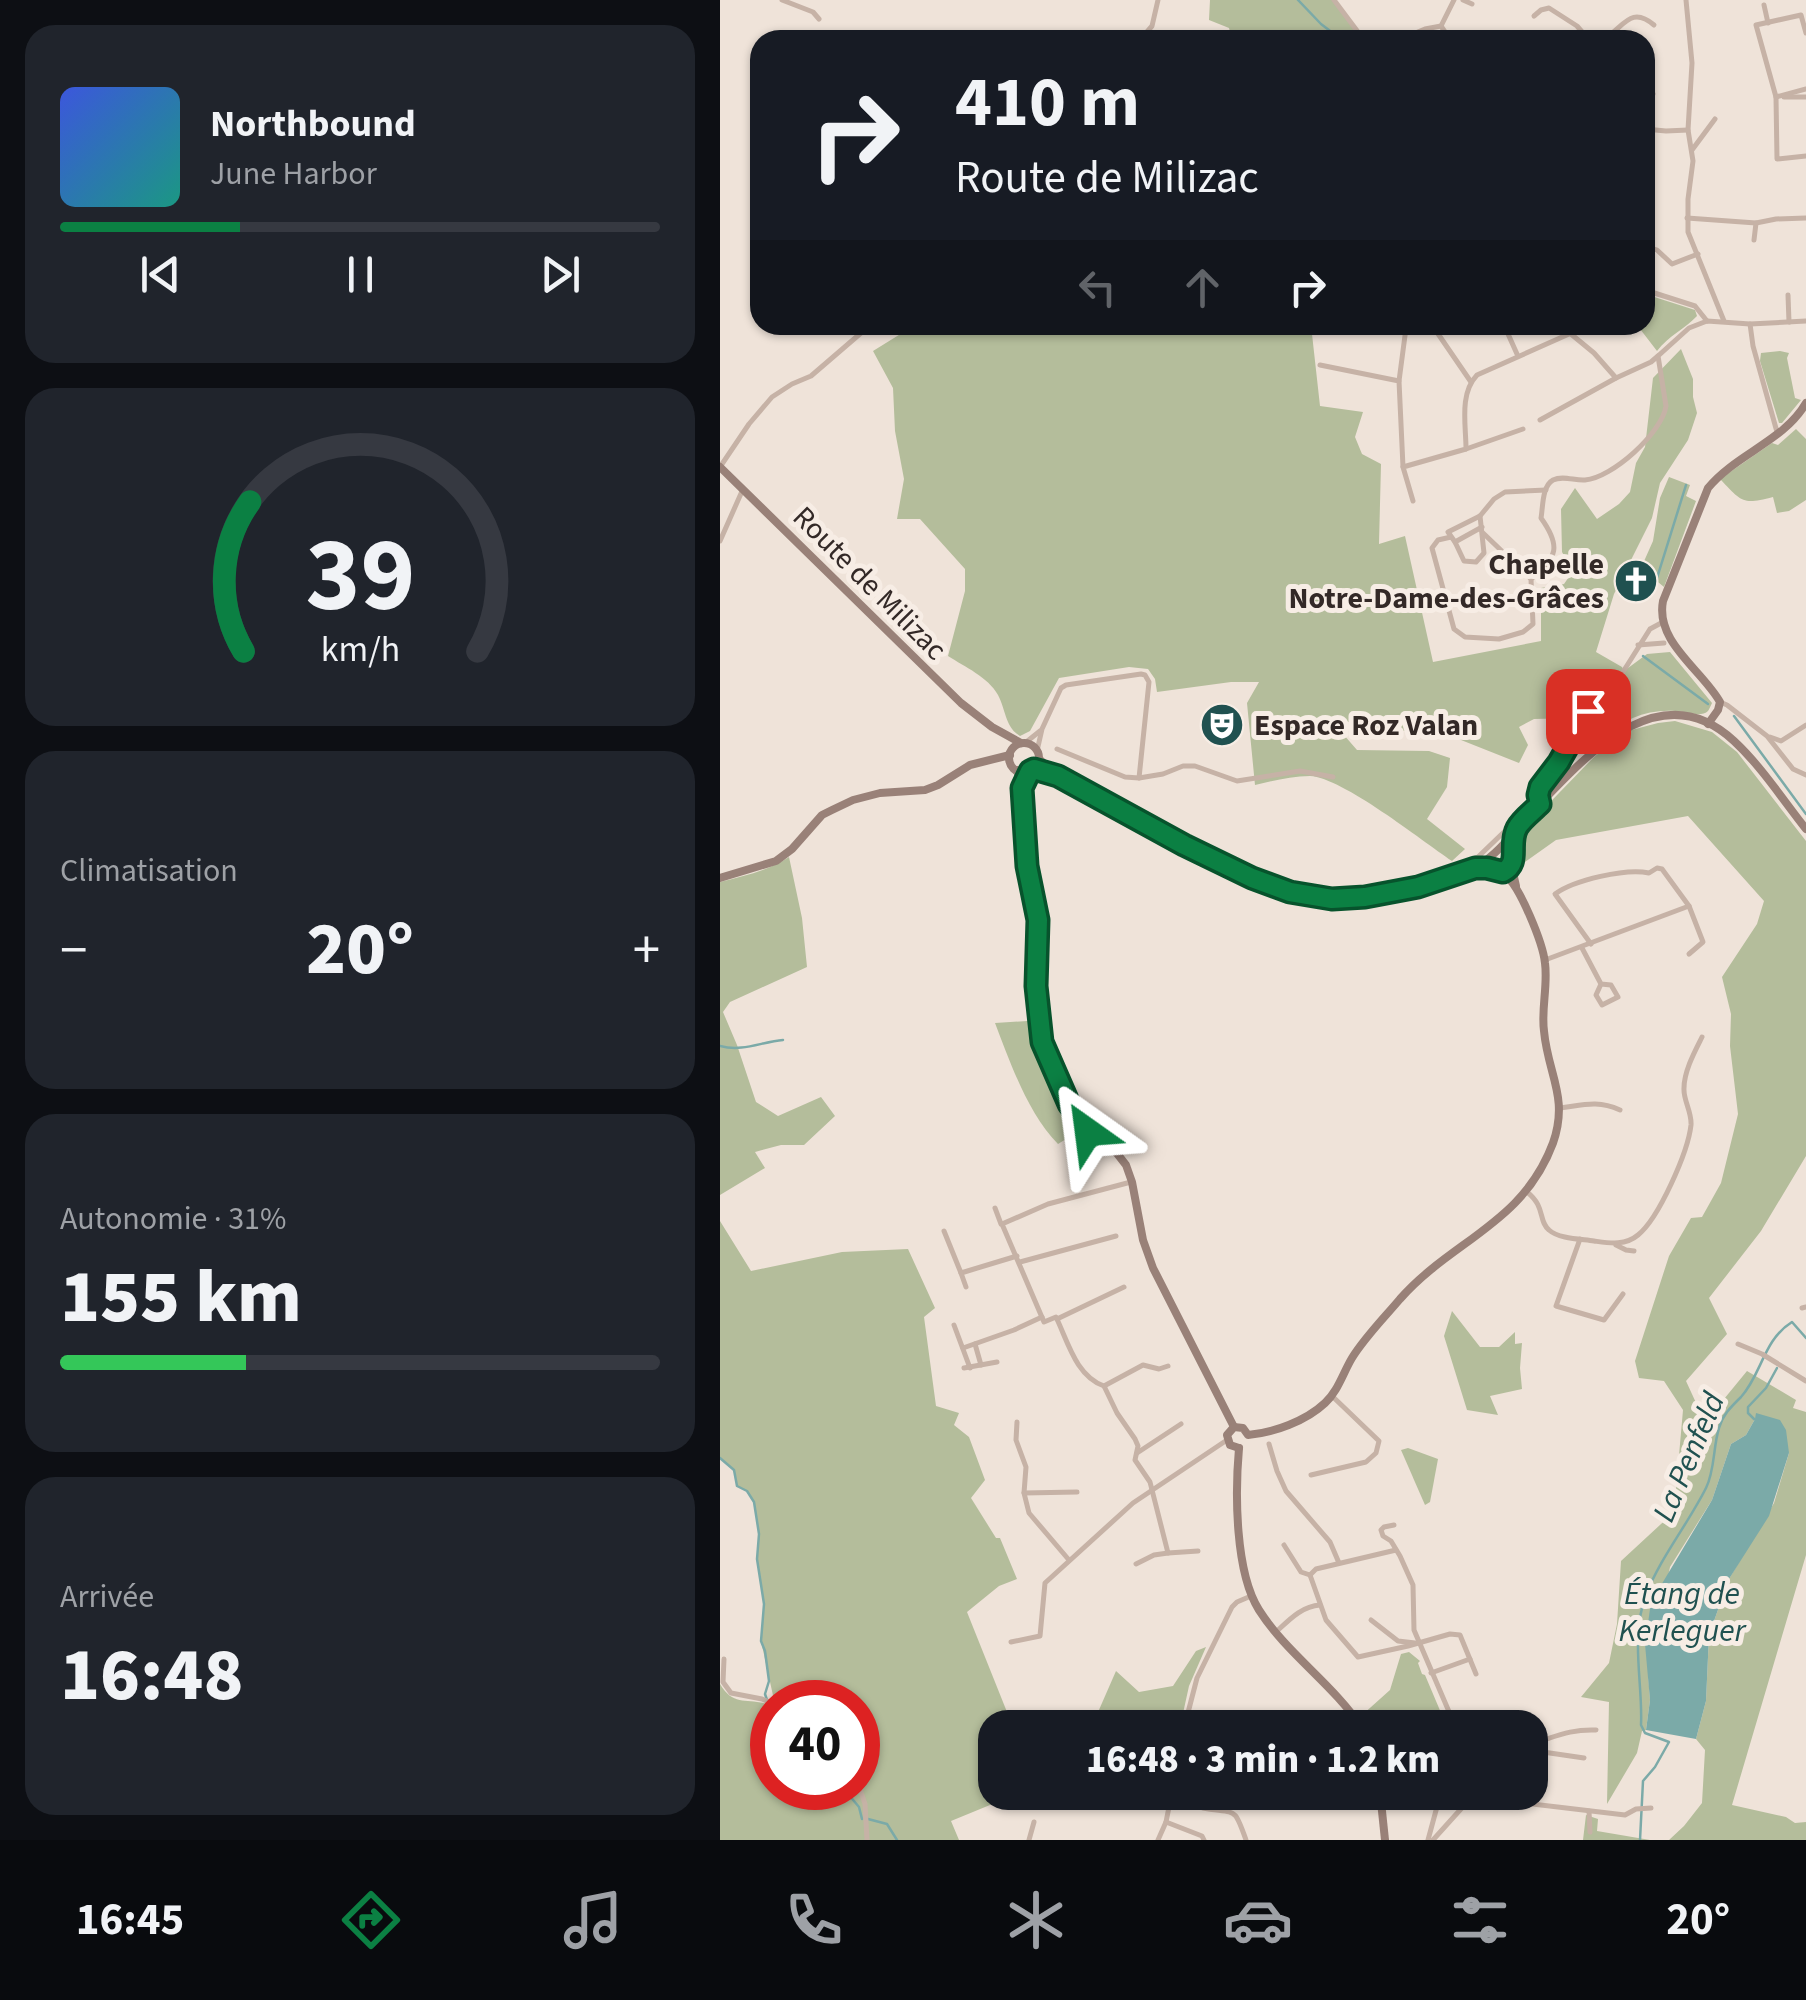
<!DOCTYPE html>
<html lang="fr">
<meta charset="utf-8">
<style>
:root{--surface:#171b24;--page:#20242c;--text:#f1f3f6;--muted:#9ea1a6;--line:#363941;--accent:#0b8043}
body{margin:0;font-family:"Source Sans 3",sans-serif;background:var(--page);color:var(--text);height:100vh;display:flex;flex-direction:column;font-size:38px;white-space:nowrap}
*{box-sizing:border-box;margin:0}
p{font-size:32px;color:var(--muted)}
.icon{flex:none;width:55px;height:55px;fill:none;stroke:currentColor;stroke-width:2;stroke-linecap:round;stroke-linejoin:round}
.map{position:relative;flex:1;overflow:hidden}
.side{display:flex;flex-direction:column;gap:25px;padding:25px;background:#0d0f14;width:720px}
.side>*{flex:none}
.top-card{position:absolute;left:30px;top:30px;width:905px;height:305px;border-radius:30px;box-shadow:0 2px 8px #0004;background:#171b24;color:var(--text);overflow:hidden}
.speed{position:absolute;left:30px;top:1680px;display:flex;gap:20px;font-size:50px;font-weight:700;text-align:center}
.speed>*{display:grid;place-content:center;width:130px;height:130px;border-radius:50%;background:var(--surface);box-shadow:0 2px 8px #0004;line-height:1}
.speed .limit{border:15px solid #d22;background:#fff;color:#111}
.pin{position:absolute;display:grid;place-items:center;width:85px;height:85px;color:#fff;margin:-42px;border-radius:20px;box-shadow:0 5px 15px #0006}
.me{position:absolute;width:110px;margin:-55px;rotate:329deg;stroke-linejoin:round;filter:drop-shadow(0 0 8px #0008)}
.turn{display:flex;align-items:center;gap:35px;height:210px;padding:0 40px;font-size:45px}
.turn .icon{width:130px;height:130px;stroke-width:2.5}
.turn b{display:block;font-size:70px;line-height:85px}
.lanes{display:flex;align-items:center;height:95px;padding:0 40px;background:#0003;justify-content:center;gap:50px;direction:ltr}
.lanes .off{opacity:.35}
.big{font-size:75px;font-weight:800;line-height:1.1}
.side .card{flex:1;display:flex;flex-direction:column;justify-content:center;gap:15px;min-width:0;padding:0 35px;border-radius:30px;background:var(--page)}
.side .dial{align-items:center;gap:0}
.dial svg{height:260px;overflow:visible;fill:none;stroke:var(--line);stroke-width:7;stroke-linecap:round;text-anchor:middle}
.dial text{fill:var(--text);stroke:none}
.song{display:flex;align-items:center;gap:30px}
.cover{width:120px;height:120px;border-radius:15px;background:linear-gradient(135deg,hsl(230 70% 55%),hsl(170 70% 35%))}
.played{height:10px;border-radius:5px;background:linear-gradient(90deg,var(--accent) 30%,var(--line) 30%)}
.keys{display:flex;justify-content:space-around;direction:ltr}
.heat{display:flex;justify-content:space-between;align-items:center;font-size:55px;direction:ltr}
.charge{height:15px;border-radius:8px;background:linear-gradient(90deg,#34c759 31%,var(--line) 0)}
.trip{position:absolute;left:258px;top:1710px;width:570px;height:100px;border-radius:30px;background:var(--surface);box-shadow:0 2px 8px #0004;font-weight:800;line-height:100px;text-align:center}
.tab-bar{display:flex;height:160px;justify-content:space-around;align-items:center;background:#090b0e;color:var(--muted)}
.tab-bar .icon{width:70px;height:70px}
.tab-bar .current{color:var(--accent)}
.tab-bar b{font-size:45px;color:var(--text)}
main{display:flex;flex:1;min-height:0}
.map>svg:first-child{display:block}
.green{fill:#b4bd9b}
.water{fill:#7baaa8}
.lines{fill:none;stroke-linecap:round;stroke-linejoin:round}
.stream{stroke:#7baaa8;stroke-width:2.5}
.street{stroke:#c6b2a6;stroke-width:5}
.secondary{stroke:#998178;stroke-width:8}
.route-casing{stroke:#07532c;stroke-width:25}
.route{stroke:#0b8043;stroke-width:18}
.labels{text-anchor:middle;stroke-width:10;stroke-linejoin:round;paint-order:stroke}
.poi-label{font-size:30px;font-weight:bold;fill:#332927;stroke:#f7ede5;text-anchor:end}
.street-label{font-size:30px;fill:#332927;stroke:#f7ede5}
.water-label{font-size:32px;font-style:italic;fill:#205150;stroke:#f7ede5}
</style>
<main>
<section class="side">
<div class="card">
<div class="song"><i class="cover"></i><div><b>Northbound</b><p>June Harbor</p></div></div>
<div class="played"></div>
<div class="keys"><svg class="icon" aria-label="previous" viewBox="0 0 24 24"><path d="M18 5L8 12l10 7zM5 5v14"/></svg><svg class="icon" aria-label="pause" viewBox="0 0 24 24"><path d="M8 5v14M16 5v14"/></svg><svg class="icon" aria-label="next" viewBox="0 0 24 24"><path d="M6 5l10 7-10 7zM19 5v14"/></svg></div>
</div>
<div class="card dial"><svg viewBox="0 0 100 80">
<path d="M14 69A42 42 0 1 1 86 69"/>
<path d="M14 69A42 42 0 0 1 16 23" stroke="#0b8043"/>
<text x="50" y="56" font-size="32" font-weight="700">39</text>
<text x="50" y="72" font-size="11">km/h</text>
</svg></div>
<div class="card"><p>Climatisation</p>
<div class="heat"><a>−</a><b class="big">20°</b><a>+</a></div>
</div>
<div class="card"><p>Autonomie · 31%</p><b class="big">155 km</b><div class="charge"></div></div>
<div class="card"><p>Arrivée</p><b class="big">16:48</b></div>
</section>
<div class="map">
<svg width="1086" height="1840" viewBox="0 0 1086 1840">
<rect width="100%" height="100%" fill="#efe3d9"/>
<g class="green">
<polygon points="490,0 615,0 646,40 512,40 509,28 489,20"/>
<path d="M925,294L975,310L977,316C966,328 948,336 937,351L917,325H925Z"/>
<path d="M195,325H591L600,406L643,412L635,437L642,454L661,464L659,544L685,536L713,662L821,641V588L844,584L853,571L842,552L841,509L855,488L877,519L899,504L910,492L916,463L925,447L933,378L961,349L973,379V397L977,413L968,440L940,483L932,518L894,594L876,652L902,667L904,671L927,654L950,652L992,703C989,709 989,713 981,714C974,715 963,711 956,711C927,709 903,719 882,739L890,718L871,699L857,718L814,719L799,727L808,745L799,763L741,740L610,719L637,750L709,751L730,758L727,787L707,819L745,849L732,861C701,840 623,778 590,776C571,776 553,781 535,785L527,703L539,682H511L437,692L435,679L428,669L409,667L339,678L310,731L300,736C285,727 286,710 278,695C268,677 245,667 228,656L245,591V569L200,519H177L184,479L175,431L173,388L153,351Z"/>
<polygon points="1060,351 1069,353 1067,358 1075,398 1081,400 1062,423 1059,423 1040,361 1041,353"/>
<path d="M1076,429L1086,439V500L1069,511L1057,513L1053,497C1022,505 1022,502 1000,479L1052,443L1058,445Z"/>
<polygon points="949,477 970,485 966,496 976,501 944,587 921,568 933,541 940,498"/>
<polygon points="955,721 992,732 1017,752 1086,841 1086,1156 1041,1231 989,1298 1007,1334 966,1381 977,1405 995,1410 1027,1371 1076,1400 1073,1408 1086,1412 1086,1555 1012,1805 1066,1817 1075,1823 1086,1822 1086,1840 949,1840 964,1826 982,1803 985,1750 976,1739 986,1701 989,1635 1009,1579 1054,1503 1069,1453 1035,1419 1026,1435 1011,1444 992,1500 950,1567 928,1673 930,1700 926,1730 922,1731 917,1753 887,1804 889,1702 861,1697 889,1663 897,1624 901,1561 954,1512 963,1410 944,1381 919,1378 915,1361 949,1256 971,1218 982,1217 1001,1183 1018,1114 1010,1046 1011,1014 1002,977 1037,924 1044,901 968,816 836,840 805,862 799,844 805,828 873,758 904,732 938,723"/>
<path d="M69,857L82,918L87,967L10,1002L3,1012L17,1045L36,1102L58,1116L101,1097L115,1116L84,1145H61L35,1152L45,1168L0,1195V882C24,876 48,871 69,857Z"/>
<path d="M322,1020C328,1058 348,1093 367,1126L338,1144C308,1114 290,1062 275,1023Z"/>
<path d="M0,1221L31,1271L122,1252L188,1249L215,1308L204,1317L216,1406L239,1413L234,1425L249,1437L265,1480L251,1498L276,1538H280L297,1579L279,1586L247,1612L293,1727L275,1728V1792L299,1793L231,1821L239,1840H0V1684C14,1708 28,1697 51,1705L52,1703V1788H138V1702H53L54,1700L41,1641L44,1604L37,1559L39,1534L34,1502L27,1491L17,1486L14,1470L0,1458Z"/>
<polygon points="732,1311 760,1347 779,1347 795,1332 795,1344 802,1343 800,1368 802,1389 770,1396 778,1415 747,1410 724,1336"/>
<polygon points="688,1448 718,1459 710,1502 705,1505 681,1450"/>
<polygon points="486,1647 469,1686 460,1727 306,1727 320,1722 375,1719 396,1671 419,1692 453,1686 476,1651"/>
<polygon points="689,1652 700,1661 698,1663 702,1674 705,1675 727,1727 651,1727 641,1716 670,1690 681,1654"/>
<polygon points="866,1815 878,1819 877,1831 930,1840 863,1840"/>
</g>
<polygon class="water" points="1036,1413 1060,1420 1066,1430 1069,1453 1049,1516 1009,1579 989,1635 986,1701 976,1739 926,1730 930,1700 925,1644 931,1602 992,1500 1011,1444 1026,1435 1035,1419"/>
<g class="lines">
<g class="stream">
<polyline points="578,0 601,24 622,40"/>
<polyline points="937,578 966,485"/>
<polyline points="923,656 988,704"/>
<polyline points="1014,716 1086,814"/>
<path d="M0,1046C23,1052 41,1042 63,1040"/>
<polyline points="1034,1419 1028,1413 1028,1407 1046,1388 1057,1368"/>
<polyline points="0,1458 14,1470 17,1486 27,1491 34,1502 39,1534 37,1559 44,1604 41,1641 45,1651 49,1681 45,1694 52,1715"/>
<polyline points="123,1788 139,1807 142,1819"/>
<polyline points="148,1819 167,1824 177,1840"/>
<path d="M920,1840L923,1781L935,1767L949,1742L925,1733L921,1725C923,1683 910,1637 926,1595C940,1558 968,1524 986,1488C995,1470 993,1447 999,1428C1003,1414 1012,1406 1021,1397C1042,1374 1043,1340 1072,1322L1086,1338"/>
</g>
<g class="street">
<polyline points="62,0 93,12 99,19"/>
<polyline points="614,0 644,40"/>
<polyline points="743,0 752,4"/>
<polyline points="966,0 972,63 968,130 973,161 968,199 968,232 1004,321"/>
<polyline points="1044,5 1048,23"/>
<polyline points="814,16 821,10 829,8 857,26 869,40"/>
<polyline points="721,26 729,38 734,40"/>
<polyline points="1086,33 1081,15 1036,25 1056,97 1057,159 1086,156"/>
<polyline points="686,37 705,29 721,26 734,0"/>
<polyline points="420,40 432,26 438,0"/>
<path d="M882,40C903,30 909,4 934,25"/>
<polyline points="925,91 933,94"/>
<polyline points="1056,97 1086,89"/>
<polyline points="1064,97 1086,97"/>
<polyline points="925,129 946,131 968,130"/>
<polyline points="972,150 995,119"/>
<polyline points="967,218 1036,223 1056,219 1086,218"/>
<polyline points="1034,240 1036,223"/>
<polyline points="925,246 937,250 952,264 978,254"/>
<polyline points="925,290 975,306 987,321"/>
<polyline points="1068,295 1069,322"/>
<polyline points="1030,324 1033,346 1057,432"/>
<polyline points="712,325 751,382"/>
<polyline points="784,325 797,354"/>
<polyline points="840,325 874,353 896,378 931,362 938,356"/>
<polyline points="600,365 679,381 683,467"/>
<polyline points="679,381 686,328 689,325"/>
<polyline points="820,420 896,378"/>
<polyline points="746,449 803,429"/>
<polyline points="0,467 29,424 52,397 72,384 91,376 141,333"/>
<path d="M693,501L683,467L746,449C746,425 739,394 757,375L849,334"/>
<polyline points="760,516 764,553 756,562 744,561 735,542 762,527"/>
<polyline points="731,537 718,540 712,548 734,629 745,637 779,639 803,632 813,624 811,579 763,533"/>
<polyline points="0,541 23,489"/>
<polyline points="735,542 728,532 760,516 774,499 785,492 826,490"/>
<path d="M811,579C838,557 841,546 821,518C823,507 822,486 833,480C843,475 855,481 865,480C892,478 942,433 946,406L938,356L969,328L987,321L1030,324L1086,321"/>
<polyline points="918,645 944,643"/>
<polyline points="1000,702 1007,705 1047,736 1073,769 1086,775"/>
<polyline points="1050,737 1061,741 1086,725"/>
<polyline points="305,743 320,731"/>
<polyline points="337,749 405,777 419,778"/>
<polyline points="317,751 322,729 341,688 346,685 421,674 425,675 429,682 419,778 443,774 463,766 475,766 517,781 580,771 613,777"/>
<polyline points="820,804 818,795 820,787 839,762 868,711 896,683 930,629 943,622"/>
<polyline points="676,889 680,885 758,857 785,831 819,790"/>
<path d="M871,944L835,894C854,880 906,868 929,873L937,868L942,869L969,906L983,942L969,954"/>
<polyline points="862,948 881,984 876,995 882,1005 898,997 891,985 881,984"/>
<polyline points="825,960 969,906"/>
<path d="M840,1108C864,1105 877,1100 900,1110"/>
<path d="M411,1182L328,1204L282,1224L324,1322L336,1317C348,1342 356,1376 384,1386L397,1413L415,1439L418,1446L415,1460L430,1482L448,1553L478,1551"/>
<path d="M807,1192C826,1207 818,1221 829,1230C839,1239 861,1239 874,1241C889,1243 905,1246 918,1235C939,1218 968,1152 971,1125C972,1112 963,1100 964,1088C964,1071 975,1051 982,1037"/>
<polyline points="275,1208 281,1224"/>
<polyline points="224,1231 241,1273 297,1256"/>
<polyline points="860,1239 836,1306 884,1320 903,1294"/>
<polyline points="896,1245 906,1250 914,1251"/>
<polyline points="300,1262 396,1236"/>
<polyline points="241,1273 246,1287"/>
<polyline points="1082,1308 1086,1307"/>
<polyline points="337,1319 404,1287"/>
<polyline points="234,1325 250,1368"/>
<polyline points="255,1344 261,1365"/>
<polyline points="1018,1344 1042,1354 1086,1381"/>
<polyline points="243,1348 294,1330 322,1317"/>
<polyline points="244,1368 277,1362"/>
<polyline points="384,1386 423,1365 439,1369 448,1366"/>
<polyline points="297,1422 296,1440 306,1467 304,1493 309,1513 349,1560"/>
<polyline points="549,1444 557,1471 566,1491 610,1542 619,1563"/>
<polyline points="417,1453 461,1424"/>
<polyline points="591,1475 646,1462 656,1453 659,1441 611,1395"/>
<polyline points="304,1493 357,1492"/>
<polyline points="674,1525 664,1527 661,1530 663,1536 671,1541 680,1556 693,1585 694,1630 736,1728"/>
<polyline points="564,1545 581,1572 590,1575"/>
<polyline points="416,1564 434,1555 448,1553"/>
<polyline points="590,1575 606,1620 638,1657 688,1646 730,1634 740,1635 756,1674"/>
<polyline points="590,1575 596,1569 676,1550"/>
<polyline points="651,1620 678,1641 695,1643"/>
<path d="M556,1632C569,1620 582,1606 600,1605"/>
<polyline points="291,1642 320,1636 325,1583 413,1503 507,1440"/>
<polyline points="4,1659 3,1682 11,1693 42,1699 52,1703"/>
<polyline points="711,1673 750,1659"/>
<polyline points="464,1728 477,1678 512,1607 517,1602 531,1596"/>
<path d="M864,1758L823,1752L817,1749L814,1743C837,1736 851,1729 876,1730"/>
<polyline points="138,1783 145,1804 147,1840"/>
<path d="M469,1792L483,1808C517,1814 514,1806 526,1840"/>
<polyline points="395,1802 430,1805 435,1801 439,1792"/>
<polyline points="869,1811 870,1832"/>
<polyline points="446,1822 482,1836 484,1840"/>
<polyline points="309,1840 314,1822"/>
<polyline points="438,1840 446,1822 452,1792"/>
<polyline points="708,1840 721,1792"/>
<polyline points="713,1840 749,1800 761,1798 905,1815 916,1809 931,1808"/>
</g>
<g class="secondary">
<polyline points="0,467 241,703 272,727 301,743"/>
<path d="M988,724L998,710L1000,702C982,670 935,642 943,601L988,488C1016,454 1064,441 1086,403"/>
<circle cx="304" cy="758" r="15"/>
<path d="M319,759C352,790 395,810 435,831C531,880 598,920 709,883C725,878 744,874 759,865C782,851 797,827 817,807C867,755 940,672 1014,741C1041,766 1063,800 1086,829"/>
<polyline points="297,770 302,788 307,866 318,920 317,986 322,1042 349,1104 368,1132 392,1147 406,1165 412,1182 423,1240 433,1268 514,1427"/>
<path d="M795,836C790,853 792,870 796,886"/>
<polyline points="0,878 56,861 72,849 102,815 112,810 133,800 160,793 205,790 218,785 250,765 290,755"/>
<path d="M519,1448L510,1445L507,1435L514,1427L523,1428L528,1435C553,1433 586,1421 605,1403C618,1391 623,1373 632,1358C645,1337 664,1318 680,1299C732,1240 803,1224 833,1143C849,1097 828,1075 824,1031C821,1009 828,986 825,963C823,944 800,885 784,874C777,868 764,868 755,868"/>
<path d="M519,1448C515,1493 515,1572 539,1610C567,1654 613,1684 642,1728"/>
<polyline points="660,1792 665,1840"/>
</g>
</g>
<g class="lines">
<g class="route-casing">
<path id="route" d="M368,1132L349,1104L322,1042L316,986L318,920L307,866L302,788L310,771L314,769L338,776L464,845L532,878L570,892L612,899L645,897L698,887L755,868H767L783,872C801,863 788,845 797,828C801,820 813,811 820,804L818,795L820,787L839,762L868,711"/>
</g>
<use href="#route" class="route"/>
</g>
<defs>
<g id="church-disc" transform="scale(2.25)"><circle r="9.5" fill="#205150" stroke="#f7ede5"/><path d="M-1.2-6h2.4v3.5h3.3v2.4h-3.3V6h-2.4V-.1h-3.3v-2.4h3.3Z" fill="#fff"/></g>
<g id="theatre-disc" transform="scale(2.25)"><circle r="9.5" fill="#205150" stroke="#f7ede5"/><path d="M-5-5.5Q0-4 5-5.5V0Q5 5 0 6Q-5 5-5 0ZM-3.3-2.5H-1v1.5H-3.3ZM1-2.5H3.3v1.5H1ZM-2.8 1Q0 5.5 2.8 1Z" fill="#fff"/></g>
</defs>
<g fill-rule="evenodd">
<use href="#church-disc" x="916" y="581"/>
<use href="#theatre-disc" x="502" y="725"/>
</g>
<g class="labels">
<g class="poi-label">
<text x="884" y="574">Chapelle<tspan x="884" dy="34">Notre-Dame-des-Grâces</tspan></text>
<text x="534" y="735" text-anchor="start">Espace Roz Valan</text>
</g>
<g class="street-label">
<text transform="translate(150 583) rotate(45)" y="10">Route de Milizac</text>
</g>
<g class="water-label">
<text transform="translate(968 1457) rotate(-67)" y="11">La Penfeld</text>
<text x="962" y="1604">Étang de<tspan x="962" dy="37">Kerleguer</tspan></text>
</g>
</g>
</svg>
<div class="speed"><div class="limit">40</div></div>
<div class="pin" style="left:868px;top:711px;background:#d93025"><svg class="icon" aria-label="arrive" viewBox="0 0 24 24"><path d="M6 21V4h12l-3 4 3 4H6"/></svg></div>
<svg class="me" style="left:368px;top:1132px" viewBox="-20 -20 40 40"><path d="M0-17L14 15 0 8-14 15z" fill="#0b8043" stroke="#fff" stroke-width="4"/></svg>
<div class="trip">16:48 · 3 min · 1.2 km</div>
<div class="top-card">
<div class="turn"><svg class="icon" aria-label="right" viewBox="0 0 24 24"><path d="M7 20v-9h11M14 6l5 5-5 5"/></svg><div><b>410 m</b>Route de Milizac</div></div>
<div class="lanes"><svg class="icon off" aria-label="left" viewBox="0 0 24 24"><path d="M17 20v-9H6M10 6l-5 5 5 5"/></svg><svg class="icon off" aria-label="ahead" viewBox="0 0 24 24"><path d="M12 20V5M6 11l6-6 6 6"/></svg><svg class="icon" aria-label="right" viewBox="0 0 24 24"><path d="M7 20v-9h11M14 6l5 5-5 5"/></svg></div>
</div>
</div>
</main>
<nav class="tab-bar">
<b>16:45</b>
<svg class="icon current" aria-label="directions" viewBox="0 0 24 24"><path d="M12 3l9 9-9 9-9-9zM9 14v-3h6M13 9l2 2-2 2"/></svg>
<svg class="icon" aria-label="music" viewBox="0 0 24 24"><path d="M9 18V5l10-2v13"/><circle cx="6" cy="18" r="3"/><circle cx="16" cy="16" r="3"/></svg>
<svg class="icon" aria-label="phone" viewBox="0 0 24 24"><path d="M5 4h4l2 5-3 2q2 4 5 5l2-3 5 2v4C11 20 4 13 5 4z"/></svg>
<svg class="icon" aria-label="climate" viewBox="0 0 24 24"><path d="M12 3v18M4 7l16 10M4 17L20 7"/></svg>
<svg class="icon" aria-label="car" viewBox="0 0 24 24"><path d="M5 17H2v-5l4-1 3-4h7l3 4 3 1v5h-3M9 17h6M6 11h13"/><circle cx="7" cy="17" r="2"/><circle cx="17" cy="17" r="2"/></svg>
<svg class="icon" aria-label="filters" viewBox="0 0 24 24"><path d="M4 7h16M4 17h16"/><circle cx="9" cy="7" r="2"/><circle cx="15" cy="17" r="2"/></svg>
<b>20°</b>
</nav>
